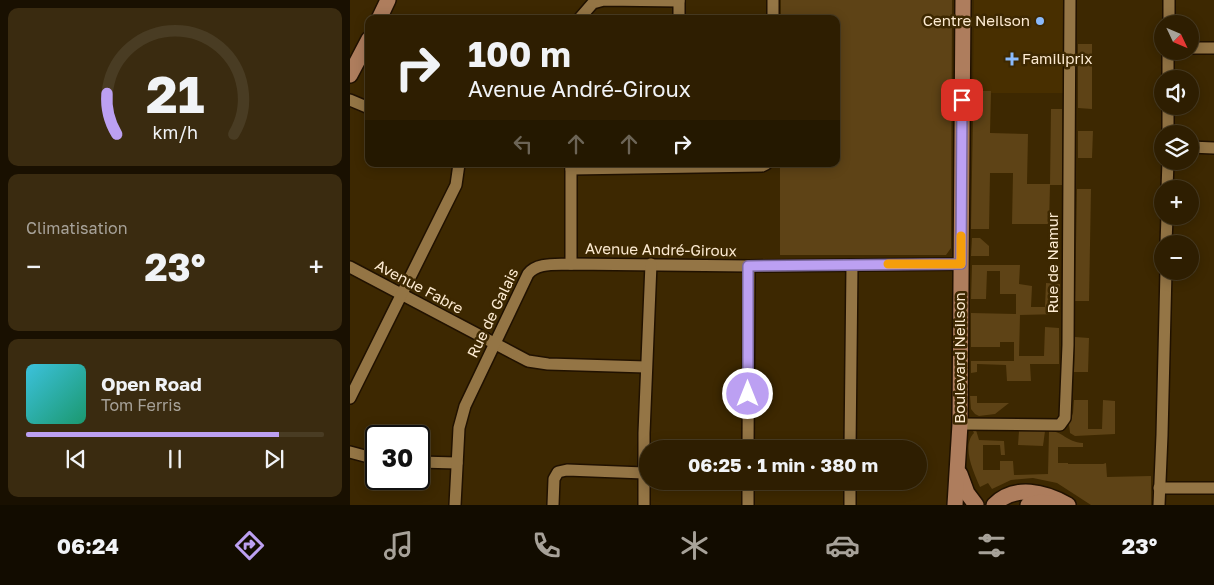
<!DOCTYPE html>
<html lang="fr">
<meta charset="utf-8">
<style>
:root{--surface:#2e1e01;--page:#3a2b10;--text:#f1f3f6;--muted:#a7a299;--line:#493c23;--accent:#bca0f2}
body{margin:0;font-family:"Golos Text",sans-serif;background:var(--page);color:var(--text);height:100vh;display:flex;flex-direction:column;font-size:19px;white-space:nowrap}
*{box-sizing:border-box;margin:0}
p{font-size:16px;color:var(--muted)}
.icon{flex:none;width:28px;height:28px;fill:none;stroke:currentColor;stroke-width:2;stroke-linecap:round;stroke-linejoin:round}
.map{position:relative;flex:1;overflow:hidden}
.panel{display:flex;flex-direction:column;gap:8px;padding:8px;background:#191001;width:350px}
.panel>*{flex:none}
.banner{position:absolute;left:15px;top:15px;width:475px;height:152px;border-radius:10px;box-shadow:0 2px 12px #0003,0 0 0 1px var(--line);background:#2e1e01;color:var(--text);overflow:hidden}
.needle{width:32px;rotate:134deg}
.buttons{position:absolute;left:804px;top:15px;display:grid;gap:10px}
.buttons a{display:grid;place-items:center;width:45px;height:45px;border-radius:50%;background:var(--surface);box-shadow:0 2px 12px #0003,0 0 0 1px var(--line);font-size:25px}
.speed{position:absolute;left:15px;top:425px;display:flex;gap:10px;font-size:25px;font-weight:700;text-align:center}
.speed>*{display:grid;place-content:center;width:65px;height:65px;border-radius:50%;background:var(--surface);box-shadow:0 2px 12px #0003,0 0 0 1px var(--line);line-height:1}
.speed .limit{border:2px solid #111;border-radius:8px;background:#fff;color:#111}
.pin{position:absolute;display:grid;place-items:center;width:42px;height:42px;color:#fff;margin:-21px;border-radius:10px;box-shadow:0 2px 8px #0006}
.me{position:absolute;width:55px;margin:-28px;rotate:0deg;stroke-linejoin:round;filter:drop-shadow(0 0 4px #0008)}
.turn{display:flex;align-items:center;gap:18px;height:105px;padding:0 20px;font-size:22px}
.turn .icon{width:65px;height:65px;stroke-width:2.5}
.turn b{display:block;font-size:35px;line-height:42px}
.lanes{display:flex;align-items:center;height:48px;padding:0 20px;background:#0003;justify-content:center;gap:25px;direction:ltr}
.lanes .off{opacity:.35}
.big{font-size:38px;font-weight:700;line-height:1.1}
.panel .tile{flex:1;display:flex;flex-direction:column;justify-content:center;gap:8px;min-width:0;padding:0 18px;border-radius:10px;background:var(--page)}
.panel .dial{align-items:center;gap:0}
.dial svg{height:130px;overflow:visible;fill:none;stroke:var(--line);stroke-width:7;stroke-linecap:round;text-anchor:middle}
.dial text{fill:var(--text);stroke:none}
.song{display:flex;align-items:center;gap:15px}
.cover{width:60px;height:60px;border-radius:8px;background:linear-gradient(135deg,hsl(190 70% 55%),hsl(160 70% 35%))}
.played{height:5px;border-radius:2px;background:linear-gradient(90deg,var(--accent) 85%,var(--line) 85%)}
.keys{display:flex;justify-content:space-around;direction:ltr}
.heat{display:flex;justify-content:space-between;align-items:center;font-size:28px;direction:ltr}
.trip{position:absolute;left:289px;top:440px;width:288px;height:50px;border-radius:25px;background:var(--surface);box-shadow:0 2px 12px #0003,0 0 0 1px var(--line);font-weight:700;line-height:50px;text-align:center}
.tabs{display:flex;height:80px;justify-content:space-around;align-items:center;background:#120c00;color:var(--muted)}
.tabs .icon{width:35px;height:35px}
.tabs .selected{color:var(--accent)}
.tabs b{font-size:22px;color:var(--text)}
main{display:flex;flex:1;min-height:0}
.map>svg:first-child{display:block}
.built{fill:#482f00}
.green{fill:#5e4316}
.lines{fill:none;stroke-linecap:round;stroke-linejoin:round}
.street-casing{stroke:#201100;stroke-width:14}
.secondary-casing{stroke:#201100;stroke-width:18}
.street{stroke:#947545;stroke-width:11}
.secondary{stroke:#ae7d5d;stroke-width:15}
.route-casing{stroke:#7a689d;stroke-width:12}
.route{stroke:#bca0f2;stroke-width:9}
.slow{stroke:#f59e0b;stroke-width:9}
.poi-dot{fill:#8abafc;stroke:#3d2801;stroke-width:2}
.labels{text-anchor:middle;stroke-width:5;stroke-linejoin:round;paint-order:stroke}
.poi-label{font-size:15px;fill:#fdebd2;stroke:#3d2801;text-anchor:end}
.street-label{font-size:15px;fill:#fdebd2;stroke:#3d2801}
</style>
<main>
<section class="panel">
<div class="tile dial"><svg viewBox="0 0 100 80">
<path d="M14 69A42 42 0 1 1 86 69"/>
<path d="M14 69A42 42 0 0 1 8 44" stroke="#bca0f2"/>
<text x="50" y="56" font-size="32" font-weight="700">21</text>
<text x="50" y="72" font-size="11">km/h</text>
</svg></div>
<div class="tile"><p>Climatisation</p>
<div class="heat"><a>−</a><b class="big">23°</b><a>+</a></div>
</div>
<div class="tile">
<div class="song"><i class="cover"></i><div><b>Open Road</b><p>Tom Ferris</p></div></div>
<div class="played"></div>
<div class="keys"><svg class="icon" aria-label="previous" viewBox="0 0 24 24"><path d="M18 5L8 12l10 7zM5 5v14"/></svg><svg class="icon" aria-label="pause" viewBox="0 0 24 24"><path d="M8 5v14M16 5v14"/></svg><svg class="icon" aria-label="next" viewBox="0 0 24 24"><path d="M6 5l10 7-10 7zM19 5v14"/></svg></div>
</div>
</section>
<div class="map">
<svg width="864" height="505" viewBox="0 0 864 505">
<rect width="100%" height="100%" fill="#3d2801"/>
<polygon class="built" points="624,0 713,0 713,93 623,93"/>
<g class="green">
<polygon points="431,0 602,0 601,248 596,255 430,255 430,164 486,164 486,19 431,19"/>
<polygon points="728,44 742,44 742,109 728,108"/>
<polygon points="626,91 641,91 640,133 678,134 677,184 700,184 701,109 712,109 712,185 700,185 699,224 662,224 663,173 640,173 639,229 621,229 623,114"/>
<polygon points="728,131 743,131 742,158 728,158"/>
<polygon points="727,189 741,189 739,301 725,301"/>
<polygon points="622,238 630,238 639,246 639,256 621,256"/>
<polygon points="622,265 670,265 669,284 682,286 681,307 695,307 696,283 710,284 710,314 670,315 669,356 694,356 695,327 709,328 709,364 680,364 681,381 657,381 656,365 627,364 627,372 621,373 621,361 664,361 664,342 650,342 650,347 621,347 621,313 666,314 666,294 650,294 650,271 637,271 636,299 621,299"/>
<polygon points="725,337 739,338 738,372 724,372"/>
<polygon points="620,396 627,396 627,403 659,403 645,414 629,416 625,414 621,409"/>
<polygon points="724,400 738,400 738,429 752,429 753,400 765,401 765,434 725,436 720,433 719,424 723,413"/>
<path d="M626,430L629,440L654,441L655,455H651L650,445H633V470H650V461H663L664,475L698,474L699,431C713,431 716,442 733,443V447H708V463H718V464H753L756,463L757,477L801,476V505H741L707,483L683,478L661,480L642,489L638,483L630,487C624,473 611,446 624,433L623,431Z"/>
<polygon points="669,431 695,431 693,446 668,445"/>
</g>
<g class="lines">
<g class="street-casing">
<g id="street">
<polyline points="229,19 243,3 254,0 329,1"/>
<polyline points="329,19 329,0"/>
<polyline points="423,19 423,0"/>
<polyline points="819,24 819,0"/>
<polyline points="840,48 864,48"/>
<polyline points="818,79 818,51"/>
<polyline points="0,100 19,108"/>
<polyline points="818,106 818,134"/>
<polyline points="840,147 864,148"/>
<polyline points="221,169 412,166 416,164"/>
<polyline points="817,189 818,161"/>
<polyline points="816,244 817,216"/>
<polyline points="221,264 221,164"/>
<polyline points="0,267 178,361 198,364 296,367"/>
<polyline points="0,398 106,185 109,164"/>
<polyline points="610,424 710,425 715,418 718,345 720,0"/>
<polyline points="398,449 399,266"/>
<polyline points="500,449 502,265"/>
<polyline points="0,452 26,459"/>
<polyline points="69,462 107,463"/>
<polyline points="500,481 500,505"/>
<polyline points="809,488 864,488"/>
<path d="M105,505L109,428L115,406L178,274C187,262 207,265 221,264L399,266L611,264"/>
<polyline points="203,505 204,479 208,472 217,470 294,473"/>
<polyline points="294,505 294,433 301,264"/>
<polyline points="398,505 398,481"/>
<polyline points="809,505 812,435 816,271"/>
</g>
</g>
<g class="secondary-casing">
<g id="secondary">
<polyline points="29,19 38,0"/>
<polyline points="0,75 19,39"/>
<polyline points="610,474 617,493 626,505"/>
<polyline points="605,505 610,424 613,0"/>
<path d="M644,505C665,484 695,492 718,505"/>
<polyline points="678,505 690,502 707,504"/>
</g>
</g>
<use href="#street" class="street"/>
<use href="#secondary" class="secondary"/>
</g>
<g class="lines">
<g class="route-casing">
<polyline id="route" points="398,394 398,266 611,264 612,100"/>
</g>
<use href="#route" class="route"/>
<polyline class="slow" points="538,264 611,264 611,236"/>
</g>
<g class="poi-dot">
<circle cx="690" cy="21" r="5"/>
<path d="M659.5 51.5h5v5h5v5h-5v5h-5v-5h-5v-5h5z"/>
</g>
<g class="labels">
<g class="poi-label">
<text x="680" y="26">Centre Neilson</text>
<text x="672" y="64" text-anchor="start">Familiprix</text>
</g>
<g class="street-label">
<text transform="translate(311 250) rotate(1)" y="5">Avenue André-Giroux</text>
<text transform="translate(703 263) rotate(-90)" y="5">Rue de Namur</text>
<text transform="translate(69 287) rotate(28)" y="5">Avenue Fabre</text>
<text transform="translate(143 313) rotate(-64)" y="5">Rue de Galais</text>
<text transform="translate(610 358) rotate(-90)" y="5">Boulevard Neilson</text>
</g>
</g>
</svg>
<div class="buttons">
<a><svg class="needle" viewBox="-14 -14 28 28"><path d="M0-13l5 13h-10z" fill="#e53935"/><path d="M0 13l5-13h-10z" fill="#a7a299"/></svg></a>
<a><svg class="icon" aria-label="sound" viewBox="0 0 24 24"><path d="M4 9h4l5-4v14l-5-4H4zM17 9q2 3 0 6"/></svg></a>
<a><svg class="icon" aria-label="layers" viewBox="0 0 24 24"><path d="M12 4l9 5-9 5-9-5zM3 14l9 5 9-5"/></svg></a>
<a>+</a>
<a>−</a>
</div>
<div class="speed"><div class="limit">30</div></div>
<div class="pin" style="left:612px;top:100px;background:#d93025"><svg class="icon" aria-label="arrive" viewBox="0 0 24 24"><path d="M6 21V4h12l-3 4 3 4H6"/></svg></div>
<svg class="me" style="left:398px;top:394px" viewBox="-20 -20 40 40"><circle r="17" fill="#bca0f2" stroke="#fff" stroke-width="3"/><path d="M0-11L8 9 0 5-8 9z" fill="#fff"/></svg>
<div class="trip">06:25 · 1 min · 380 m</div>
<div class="banner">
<div class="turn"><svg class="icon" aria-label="right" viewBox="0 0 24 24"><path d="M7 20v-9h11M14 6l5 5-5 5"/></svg><div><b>100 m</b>Avenue André-Giroux</div></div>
<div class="lanes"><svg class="icon off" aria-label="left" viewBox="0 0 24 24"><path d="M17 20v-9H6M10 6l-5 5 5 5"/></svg><svg class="icon off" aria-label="ahead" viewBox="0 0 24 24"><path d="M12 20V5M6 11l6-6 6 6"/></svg><svg class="icon off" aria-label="ahead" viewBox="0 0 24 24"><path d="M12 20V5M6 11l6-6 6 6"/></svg><svg class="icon" aria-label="right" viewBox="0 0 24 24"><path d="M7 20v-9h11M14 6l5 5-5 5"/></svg></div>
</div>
</div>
</main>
<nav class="tabs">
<b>06:24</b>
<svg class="icon selected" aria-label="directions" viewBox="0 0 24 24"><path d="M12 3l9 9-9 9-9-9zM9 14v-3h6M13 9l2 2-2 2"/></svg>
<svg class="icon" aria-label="music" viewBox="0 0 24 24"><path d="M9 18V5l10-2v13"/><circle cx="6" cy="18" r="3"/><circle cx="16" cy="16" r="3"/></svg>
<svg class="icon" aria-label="phone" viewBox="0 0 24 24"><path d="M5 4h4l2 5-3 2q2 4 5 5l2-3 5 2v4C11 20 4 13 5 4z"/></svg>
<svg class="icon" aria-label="climate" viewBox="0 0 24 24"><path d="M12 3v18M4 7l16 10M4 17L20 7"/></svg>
<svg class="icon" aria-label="car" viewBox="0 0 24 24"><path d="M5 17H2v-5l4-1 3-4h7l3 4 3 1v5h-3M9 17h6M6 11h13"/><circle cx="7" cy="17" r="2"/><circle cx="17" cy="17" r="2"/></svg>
<svg class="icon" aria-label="filters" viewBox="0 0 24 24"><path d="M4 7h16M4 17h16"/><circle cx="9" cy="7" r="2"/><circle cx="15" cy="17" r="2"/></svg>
<b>23°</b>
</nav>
